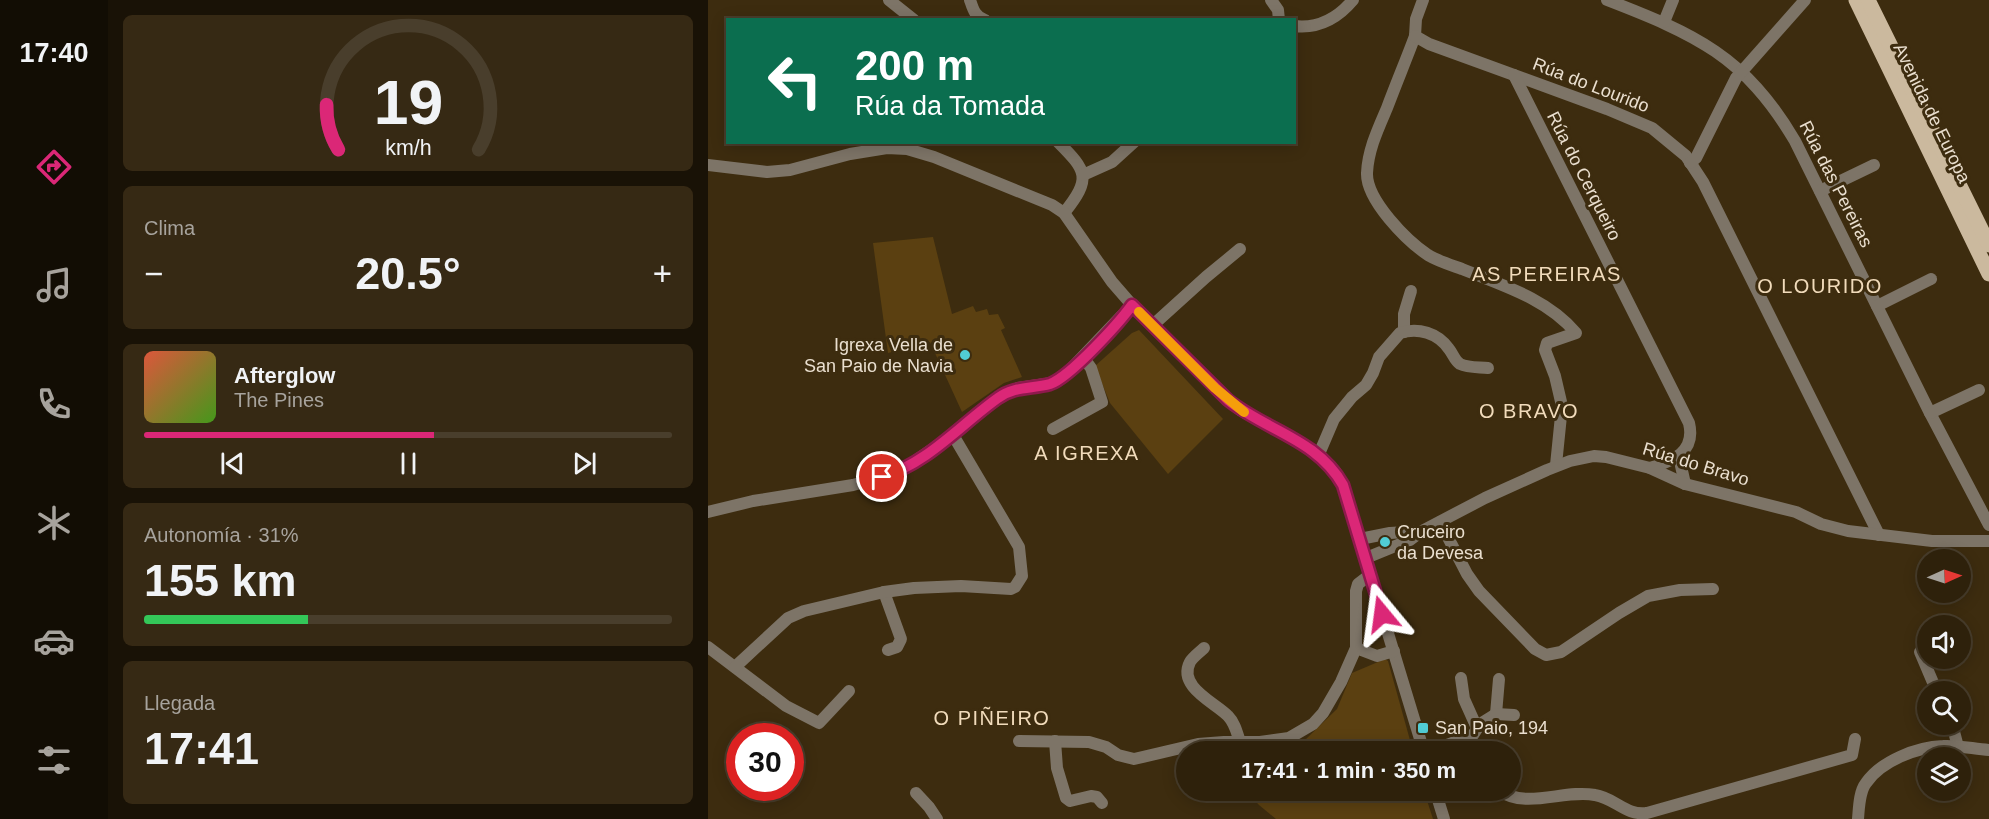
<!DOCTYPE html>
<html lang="es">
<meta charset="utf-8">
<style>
:root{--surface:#2e210b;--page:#362914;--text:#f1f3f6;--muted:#a7a39d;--line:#493e2c;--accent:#db2777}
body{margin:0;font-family:Helvetica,sans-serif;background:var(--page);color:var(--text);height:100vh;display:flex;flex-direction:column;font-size:22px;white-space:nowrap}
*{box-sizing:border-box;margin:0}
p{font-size:20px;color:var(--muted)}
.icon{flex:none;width:33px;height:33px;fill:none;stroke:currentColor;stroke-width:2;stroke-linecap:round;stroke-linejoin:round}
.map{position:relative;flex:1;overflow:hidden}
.details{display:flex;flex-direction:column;gap:15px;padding:15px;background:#191206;width:600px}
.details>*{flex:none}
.hud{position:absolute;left:18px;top:18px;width:570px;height:126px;border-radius:0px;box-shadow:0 3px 15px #0003,0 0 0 2px var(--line);background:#0b6e4f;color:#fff;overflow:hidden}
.needle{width:39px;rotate:87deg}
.tools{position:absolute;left:1209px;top:549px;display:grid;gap:12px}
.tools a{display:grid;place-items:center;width:54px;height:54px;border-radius:50%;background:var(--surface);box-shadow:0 3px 15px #0003,0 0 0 2px var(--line);font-size:30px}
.speed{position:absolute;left:18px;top:723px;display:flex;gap:12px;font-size:30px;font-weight:700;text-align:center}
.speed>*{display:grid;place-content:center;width:78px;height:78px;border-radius:50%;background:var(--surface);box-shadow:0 3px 15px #0003,0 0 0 2px var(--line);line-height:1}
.speed .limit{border:9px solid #d22;background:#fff;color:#111}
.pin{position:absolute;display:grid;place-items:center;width:51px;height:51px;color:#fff;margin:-26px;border:3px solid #fff;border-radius:50%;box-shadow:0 2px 6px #0007}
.me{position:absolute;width:66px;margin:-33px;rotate:344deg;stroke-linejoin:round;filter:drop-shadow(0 0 4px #0008)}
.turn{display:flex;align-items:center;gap:21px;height:126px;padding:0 30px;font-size:27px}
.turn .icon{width:78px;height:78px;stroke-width:2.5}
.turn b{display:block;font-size:42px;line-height:51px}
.big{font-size:45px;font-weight:700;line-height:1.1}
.details .card{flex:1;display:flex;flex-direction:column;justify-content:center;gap:9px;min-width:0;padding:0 21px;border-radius:9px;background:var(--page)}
.details .dial{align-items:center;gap:0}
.dial svg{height:156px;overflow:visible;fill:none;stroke:var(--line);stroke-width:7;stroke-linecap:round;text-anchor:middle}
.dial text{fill:var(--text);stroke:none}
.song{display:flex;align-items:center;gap:18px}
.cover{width:72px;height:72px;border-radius:9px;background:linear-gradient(135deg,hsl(10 70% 55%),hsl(100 70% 35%))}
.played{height:6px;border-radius:3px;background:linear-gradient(90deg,var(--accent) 55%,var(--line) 55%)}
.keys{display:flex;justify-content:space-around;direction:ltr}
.heat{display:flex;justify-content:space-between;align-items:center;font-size:33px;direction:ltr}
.charge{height:9px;border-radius:4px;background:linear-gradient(90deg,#34c759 31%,var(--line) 0)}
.trip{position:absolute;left:468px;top:741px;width:345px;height:60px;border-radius:30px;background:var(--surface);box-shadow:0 3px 15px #0003,0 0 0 2px var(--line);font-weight:700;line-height:60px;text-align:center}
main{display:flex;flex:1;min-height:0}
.tab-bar{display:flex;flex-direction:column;width:108px;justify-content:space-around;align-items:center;background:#120d04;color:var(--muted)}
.tab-bar .icon{width:42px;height:42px}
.tab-bar .active{color:var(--accent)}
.tab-bar b{font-size:27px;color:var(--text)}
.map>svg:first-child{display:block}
.green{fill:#5b4011}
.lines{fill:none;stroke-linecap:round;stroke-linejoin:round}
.minor{stroke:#7d7467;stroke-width:12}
.primary{stroke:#cbb99e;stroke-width:15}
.route-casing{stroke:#8e194d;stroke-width:15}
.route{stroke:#db2777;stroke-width:10}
.slow{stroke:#f59e0b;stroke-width:10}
.poi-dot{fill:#51ccd4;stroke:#3d2c0f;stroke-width:2}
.labels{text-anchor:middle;stroke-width:6;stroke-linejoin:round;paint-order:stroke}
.street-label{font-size:18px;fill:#eadfcf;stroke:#3d2c0f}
.poi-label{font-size:18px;fill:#eadfcf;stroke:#3d2c0f;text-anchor:start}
.neighbourhood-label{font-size:20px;letter-spacing:1.5px;fill:#f1dbbb;stroke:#3d2c0f}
</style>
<main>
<nav class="tab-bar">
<b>17:40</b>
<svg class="icon active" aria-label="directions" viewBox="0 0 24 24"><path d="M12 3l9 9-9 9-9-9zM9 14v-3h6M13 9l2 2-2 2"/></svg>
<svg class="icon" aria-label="music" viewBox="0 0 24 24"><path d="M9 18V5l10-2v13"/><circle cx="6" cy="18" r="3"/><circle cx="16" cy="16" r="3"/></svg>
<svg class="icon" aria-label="phone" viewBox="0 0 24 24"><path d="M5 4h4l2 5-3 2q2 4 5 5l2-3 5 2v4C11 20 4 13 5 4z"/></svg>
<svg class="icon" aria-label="climate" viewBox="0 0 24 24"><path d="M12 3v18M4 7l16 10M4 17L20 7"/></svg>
<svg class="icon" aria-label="car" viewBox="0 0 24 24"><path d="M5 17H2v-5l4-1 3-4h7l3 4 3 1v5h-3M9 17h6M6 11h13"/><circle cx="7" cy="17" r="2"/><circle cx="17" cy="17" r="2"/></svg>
<svg class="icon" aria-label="filters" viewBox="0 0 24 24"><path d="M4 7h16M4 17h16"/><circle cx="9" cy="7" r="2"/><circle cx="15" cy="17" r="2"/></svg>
</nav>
<section class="details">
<div class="card dial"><svg viewBox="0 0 100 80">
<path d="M14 69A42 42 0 1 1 86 69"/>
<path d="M14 69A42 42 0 0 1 8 46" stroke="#db2777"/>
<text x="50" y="56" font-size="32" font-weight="700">19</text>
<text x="50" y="72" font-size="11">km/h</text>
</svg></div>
<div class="card"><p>Clima</p>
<div class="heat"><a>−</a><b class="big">20.5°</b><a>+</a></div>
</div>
<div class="card">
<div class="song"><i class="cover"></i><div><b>Afterglow</b><p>The Pines</p></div></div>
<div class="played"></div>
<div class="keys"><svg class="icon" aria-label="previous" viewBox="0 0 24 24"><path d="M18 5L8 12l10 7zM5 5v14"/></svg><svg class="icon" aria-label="pause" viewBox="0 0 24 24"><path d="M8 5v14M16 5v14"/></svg><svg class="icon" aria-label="next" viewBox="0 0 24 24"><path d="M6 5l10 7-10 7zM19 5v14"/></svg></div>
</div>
<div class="card"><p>Autonomía · 31%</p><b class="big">155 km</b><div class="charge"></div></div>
<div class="card"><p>Llegada</p><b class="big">17:41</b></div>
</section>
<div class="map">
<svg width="1281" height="819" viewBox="0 0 1281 819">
<rect width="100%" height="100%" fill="#3d2c0f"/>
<g class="green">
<polygon points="225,237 244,314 265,306 268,312 279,309 281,315 290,314 297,328 293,330 314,377 296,383 254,412 222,342 180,353 165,243"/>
<polygon points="431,330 515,419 460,474 402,403 387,366 424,333"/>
<polygon points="677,659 680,661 705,751 524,752 573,749 597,740 629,709 644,673"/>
<polygon points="538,791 716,791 725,819 568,819 551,805"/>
</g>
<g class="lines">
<g class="minor">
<polyline points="181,0 206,20"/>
<path d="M262,0C265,9 267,17 277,20"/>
<polyline points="563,0 570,10 571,20"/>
<path d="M715,0L708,19L707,36C698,60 688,84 679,108C670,129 660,150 659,173C658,200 699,241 720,255C730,261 743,265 754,269C794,285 840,299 868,333L839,343L837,350L847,376L854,406L848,465"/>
<path d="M899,0C987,34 1037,56 1087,141L1222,413L1281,525"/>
<polyline points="956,22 965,0"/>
<path d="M586,26C611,29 630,18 645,0"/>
<polyline points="707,36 721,44 899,109 944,128 978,156 995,182 1171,535"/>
<path d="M806,75L981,423C988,452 965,461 942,468"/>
<path d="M350,142C379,171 384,178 356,213"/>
<polyline points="982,163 988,158 1028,78 1097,0"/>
<polyline points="0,165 59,172 82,170 142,154 179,148 199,149 226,157 344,205 356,213 404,282 424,305 520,400 532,410 611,454 627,471 635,485 716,752"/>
<polyline points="375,175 404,162 426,142"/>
<polyline points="1112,191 1166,165"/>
<polyline points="1169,306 1223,279"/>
<polyline points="445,325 498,277 532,249"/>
<polyline points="696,332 696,314 703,291"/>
<polyline points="1222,413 1271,390"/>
<polyline points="345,429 394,402 383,368 375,357"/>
<path d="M611,454L626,419L644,397L658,385L665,373L671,357L692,333C710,327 730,333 741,349C745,354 747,361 752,364C760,368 771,367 780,368"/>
<polyline points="974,454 973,466 977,484"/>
<polyline points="0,512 45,501 145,485 191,472 245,435 292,396 310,388 344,383 360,372 424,305"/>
<polyline points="732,522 759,574 771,591 827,649 838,655 853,652 911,613 940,596 972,590 1005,589"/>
<polyline points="652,539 682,533 714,531"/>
<polyline points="658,558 702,540 714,531 777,498 839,470 862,461 886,456 898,457 942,468 977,484 1088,512 1113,524 1140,531 1224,541 1281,541"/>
<polyline points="176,592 193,639 189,647 180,650"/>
<polyline points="0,647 78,706 111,723 141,691"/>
<path d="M496,648C492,652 485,657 482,662C469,687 508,703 520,716C527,723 529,733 532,742"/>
<polyline points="648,648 669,656 686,651"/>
<polyline points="1212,652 1229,692"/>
<polyline points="27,667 80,618 96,611 176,592 206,588 253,586 303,589 307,587 314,576 311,547 245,435"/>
<polyline points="753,678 756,699 769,728"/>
<polyline points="788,714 791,679"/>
<polyline points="1244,724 1250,747"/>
<polyline points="311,741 381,742 398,747 410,755 426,759 490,744 516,742 552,742 581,738 605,724 615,713 633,682 648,648 648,591 650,584 663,574"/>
<polyline points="347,741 349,768 358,798 362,801 383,796 389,797 394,803"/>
<polyline points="720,752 765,735 772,724 788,714 806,715"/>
<polyline points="727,790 736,819"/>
<path d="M790,790C819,810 855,789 887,795C907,798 918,816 939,813L1144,755L1147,739"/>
<polyline points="208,793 221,807 229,819"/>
<polyline points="729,797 746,790"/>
<path d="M1150,819C1151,808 1151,792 1158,783C1173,761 1209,747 1235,746C1250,745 1266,749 1281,750"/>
</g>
<g class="primary">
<polyline points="1148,0 1281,274"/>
<polyline points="1160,0 1281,245"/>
</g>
</g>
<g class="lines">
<g class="route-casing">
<path id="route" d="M174,477C220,463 252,425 290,398C306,386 324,389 342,384C362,377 411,323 424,305L520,400C559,431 609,439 635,485L674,614"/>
</g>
<use href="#route" class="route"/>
<polyline class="slow" points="431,312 507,388 536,412"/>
</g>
<g class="poi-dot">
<circle cx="257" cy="355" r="6"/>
<circle cx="677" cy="542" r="6"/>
<rect x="709" y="722" width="12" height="12" rx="3"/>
</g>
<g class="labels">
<g class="street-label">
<text transform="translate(883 85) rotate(21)" y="6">Rúa do Lourido</text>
<text transform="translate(1224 113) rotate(64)" y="6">Avenida de Europa</text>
<text transform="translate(876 176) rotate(63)" y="6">Rúa do Cerqueiro</text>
<text transform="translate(1128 184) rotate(63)" y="6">Rúa das Pereiras</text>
<text transform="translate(988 464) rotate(17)" y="6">Rúa do Bravo</text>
</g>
<g class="poi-label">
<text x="245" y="351" text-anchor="end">Igrexa Vella de<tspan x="245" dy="21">San Paio de Navia</tspan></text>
<text x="689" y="538">Cruceiro<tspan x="689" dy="21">da Devesa</tspan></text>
<text x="727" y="734">San Paio, 194</text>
</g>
<g class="neighbourhood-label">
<text x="839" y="281">AS PEREIRAS</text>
<text x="1112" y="293">O LOURIDO</text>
<text x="821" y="418">O BRAVO</text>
<text x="379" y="460">A IGREXA</text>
<text x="284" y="725">O PIÑEIRO</text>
</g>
</g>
</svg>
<div class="tools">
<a><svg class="needle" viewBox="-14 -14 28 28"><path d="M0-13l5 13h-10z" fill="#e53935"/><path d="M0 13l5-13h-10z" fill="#a7a39d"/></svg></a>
<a><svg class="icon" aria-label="sound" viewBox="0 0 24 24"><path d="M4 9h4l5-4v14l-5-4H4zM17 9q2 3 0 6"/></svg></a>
<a><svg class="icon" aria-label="search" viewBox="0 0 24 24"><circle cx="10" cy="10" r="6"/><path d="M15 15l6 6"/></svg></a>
<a><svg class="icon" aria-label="layers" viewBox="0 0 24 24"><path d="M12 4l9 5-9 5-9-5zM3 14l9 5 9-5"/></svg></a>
</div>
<div class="speed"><div class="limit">30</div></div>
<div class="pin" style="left:174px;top:477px;background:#d93025"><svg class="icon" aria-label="arrive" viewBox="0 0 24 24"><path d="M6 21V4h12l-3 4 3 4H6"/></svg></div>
<svg class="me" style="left:674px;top:614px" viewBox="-20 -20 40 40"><path d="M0-17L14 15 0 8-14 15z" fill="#db2777" stroke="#fff" stroke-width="4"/></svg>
<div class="trip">17:41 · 1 min · 350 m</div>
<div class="hud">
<div class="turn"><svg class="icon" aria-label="left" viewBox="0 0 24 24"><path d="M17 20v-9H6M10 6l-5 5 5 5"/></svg><div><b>200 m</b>Rúa da Tomada</div></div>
</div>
</div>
</main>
